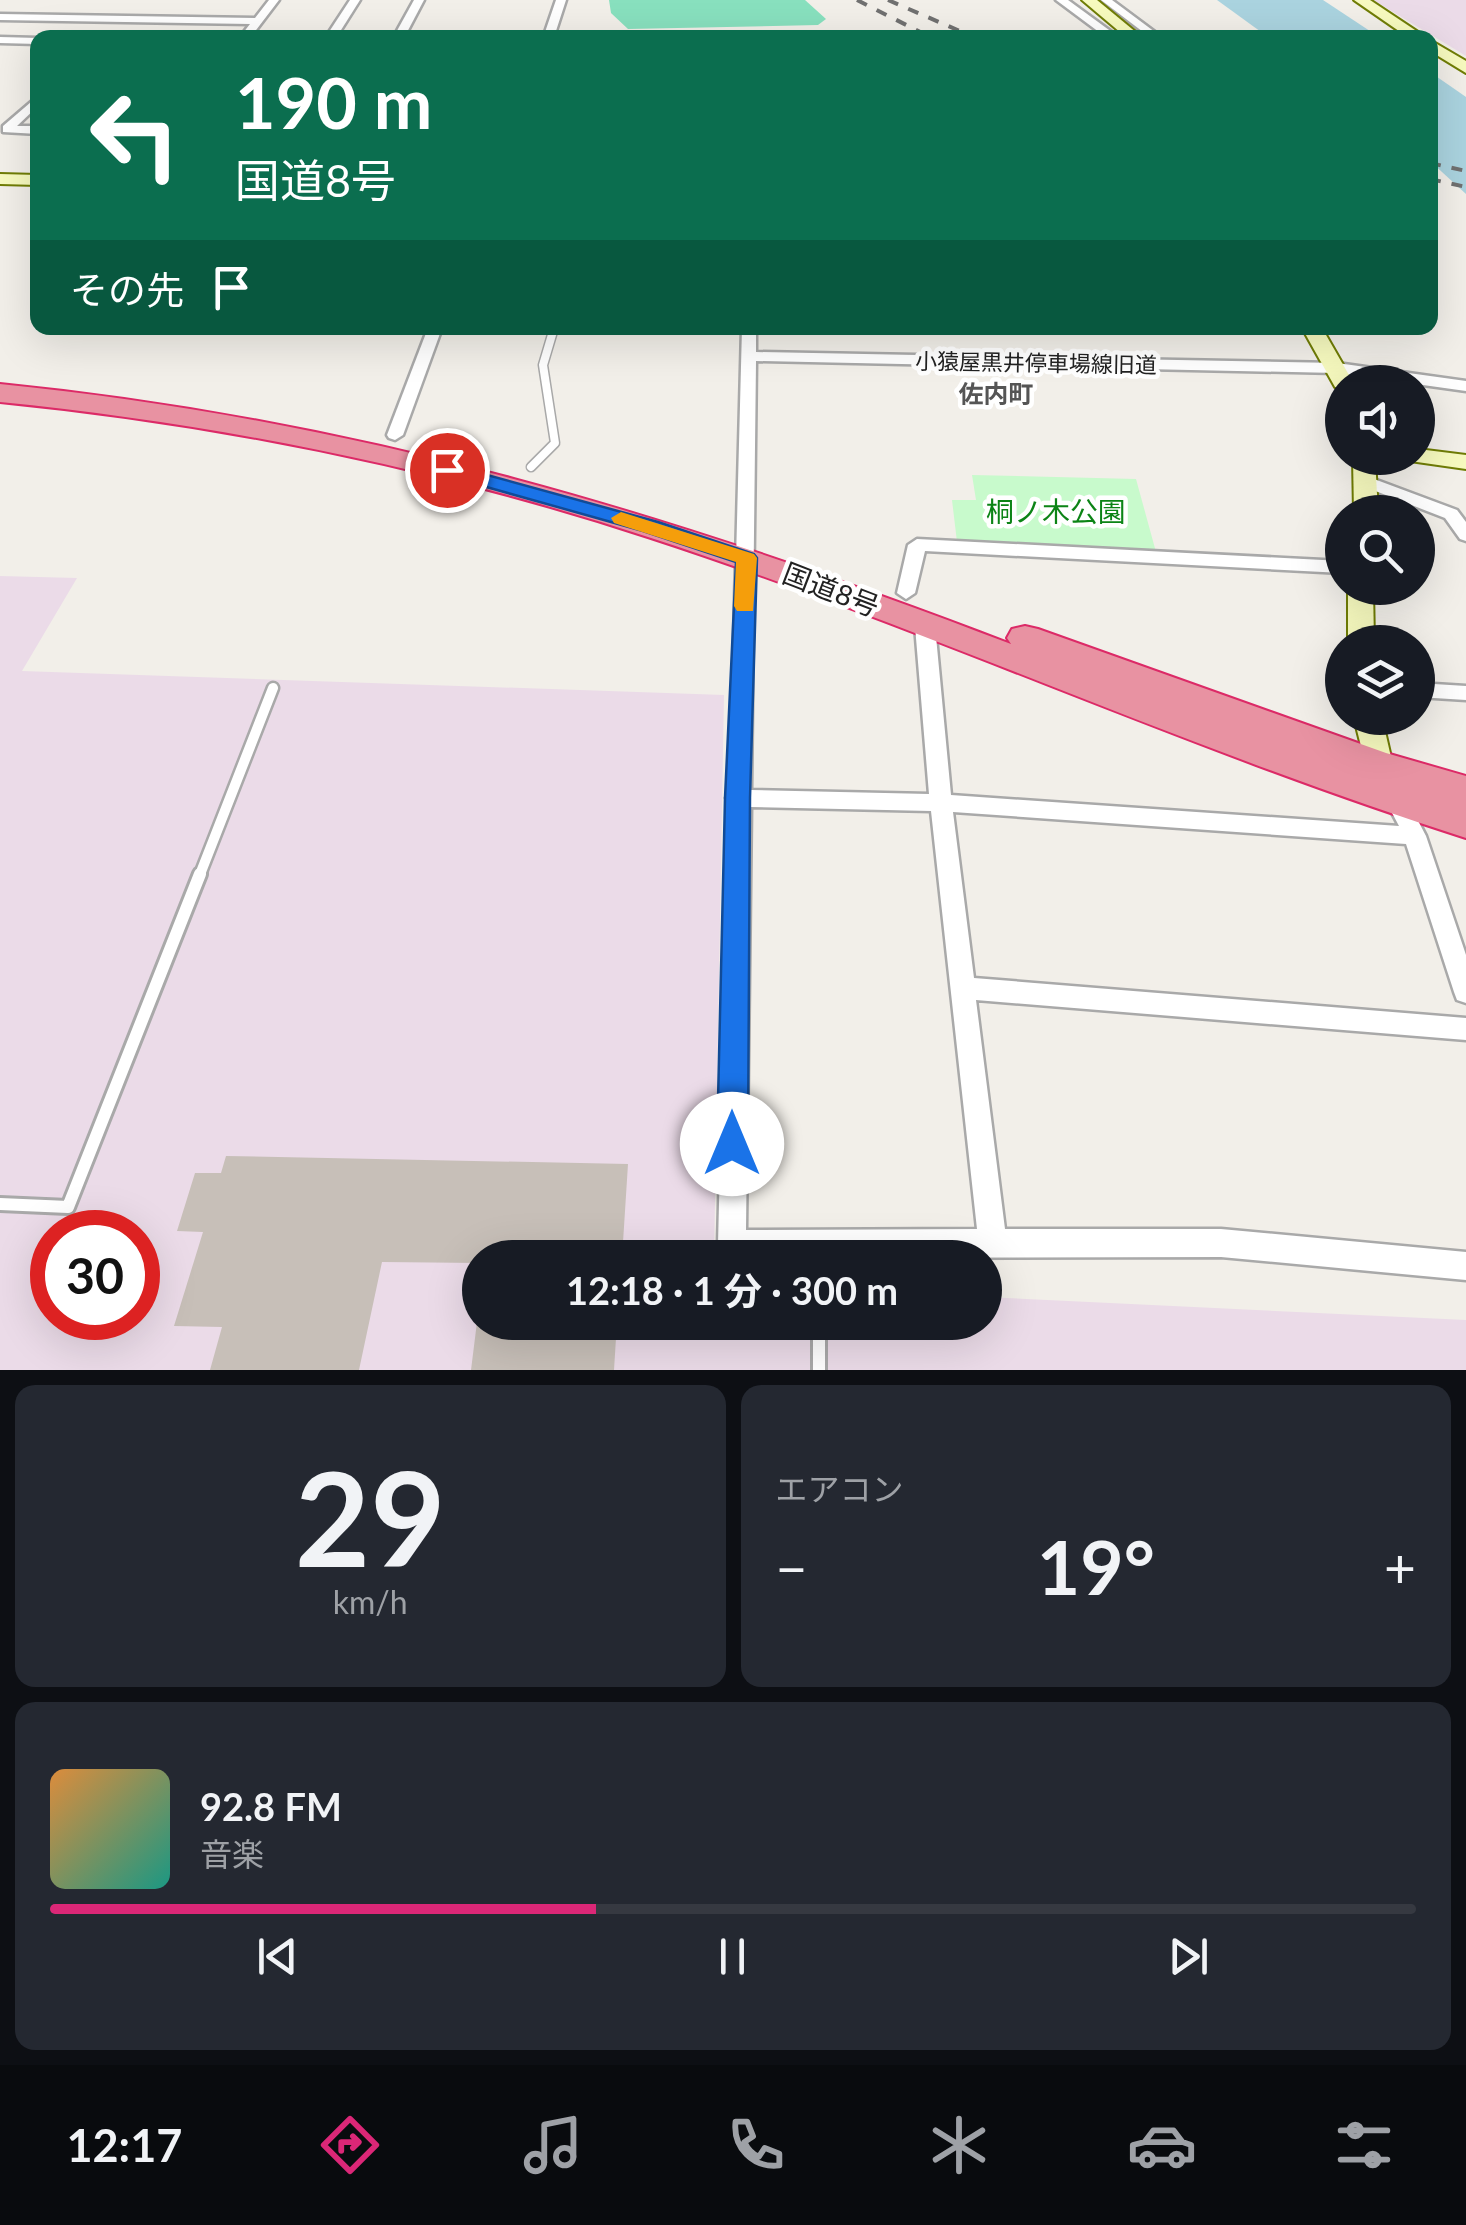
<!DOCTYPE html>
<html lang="ja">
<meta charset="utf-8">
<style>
:root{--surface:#171b24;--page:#242831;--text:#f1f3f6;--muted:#9ea1a6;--line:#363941;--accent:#db2777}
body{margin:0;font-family:Lato,"Noto Sans JP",sans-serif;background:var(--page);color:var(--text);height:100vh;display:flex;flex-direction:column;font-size:38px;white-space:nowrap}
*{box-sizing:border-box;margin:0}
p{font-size:32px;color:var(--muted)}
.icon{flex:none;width:55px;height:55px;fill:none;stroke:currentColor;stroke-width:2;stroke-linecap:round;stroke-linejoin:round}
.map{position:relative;height:1370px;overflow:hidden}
.panel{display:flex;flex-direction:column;gap:15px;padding:15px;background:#0d0f14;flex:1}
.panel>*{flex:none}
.top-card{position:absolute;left:30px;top:30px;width:1408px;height:305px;border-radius:20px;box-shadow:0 10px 40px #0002;background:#0b6e4f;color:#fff;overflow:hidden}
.controls{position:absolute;left:1325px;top:365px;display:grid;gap:20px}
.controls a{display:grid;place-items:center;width:110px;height:110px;border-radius:50%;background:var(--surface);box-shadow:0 10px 40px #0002;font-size:50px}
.speed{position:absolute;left:30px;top:1210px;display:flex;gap:20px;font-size:50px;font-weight:700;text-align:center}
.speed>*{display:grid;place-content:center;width:130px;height:130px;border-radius:50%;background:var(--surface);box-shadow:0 10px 40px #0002;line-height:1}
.speed .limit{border:15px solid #d22;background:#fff;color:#111}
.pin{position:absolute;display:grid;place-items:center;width:85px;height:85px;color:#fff;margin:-42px;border:5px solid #fff;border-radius:50%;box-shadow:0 2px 10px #0007}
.me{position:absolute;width:110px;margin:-55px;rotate:0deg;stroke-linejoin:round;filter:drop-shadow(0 0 8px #0008)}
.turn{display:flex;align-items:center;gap:35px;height:210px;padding:0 40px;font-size:45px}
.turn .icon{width:130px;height:130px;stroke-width:2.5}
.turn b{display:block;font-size:70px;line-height:85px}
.then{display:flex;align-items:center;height:95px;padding:0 40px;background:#0003;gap:20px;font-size:38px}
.big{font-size:75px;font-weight:700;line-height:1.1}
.panel .card{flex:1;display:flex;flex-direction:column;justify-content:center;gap:15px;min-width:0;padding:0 35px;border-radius:20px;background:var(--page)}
.panel .dial{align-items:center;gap:0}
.dial b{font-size:130px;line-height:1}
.song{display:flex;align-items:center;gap:30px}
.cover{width:120px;height:120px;border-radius:15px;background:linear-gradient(135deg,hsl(30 70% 55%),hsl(170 70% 35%))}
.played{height:10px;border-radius:5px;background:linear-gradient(90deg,var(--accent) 40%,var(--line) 40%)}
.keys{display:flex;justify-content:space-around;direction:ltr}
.heat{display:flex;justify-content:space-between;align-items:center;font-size:55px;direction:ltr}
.panel .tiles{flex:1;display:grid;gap:15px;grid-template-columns:1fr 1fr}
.card:last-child{grid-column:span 2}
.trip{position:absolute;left:462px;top:1240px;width:540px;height:100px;border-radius:50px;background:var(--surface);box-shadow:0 10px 40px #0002;font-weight:700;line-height:100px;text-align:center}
.dock{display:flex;height:160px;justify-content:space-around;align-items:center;background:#090b0e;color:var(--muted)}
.dock .icon{width:70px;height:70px}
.dock .selected{color:var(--accent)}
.dock b{font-size:45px;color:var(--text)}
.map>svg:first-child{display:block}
.industrial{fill:#ebdbe8;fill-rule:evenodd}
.park{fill:#c8facc}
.pitch{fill:#88e0be}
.water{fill:#aad3df}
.building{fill:#c7bfb8}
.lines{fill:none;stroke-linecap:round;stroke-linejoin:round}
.lane-far2-casing{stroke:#a9a9a9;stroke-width:11}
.lane-far1-casing{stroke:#a9a9a9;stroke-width:15}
.lane-casing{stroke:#a9a9a9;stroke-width:18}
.street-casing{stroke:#a9a9a9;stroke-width:5}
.secondary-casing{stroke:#707d05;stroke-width:4}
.highway-casing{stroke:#dc2a67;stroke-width:4}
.lane-far2{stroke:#fff;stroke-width:8}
.lane-far1{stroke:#fff;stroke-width:10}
.lane{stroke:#fff;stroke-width:12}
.street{fill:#fff;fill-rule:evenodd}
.secondary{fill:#f7fabf;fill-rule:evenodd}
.highway{fill:#e892a2;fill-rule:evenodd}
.rail{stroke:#707070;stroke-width:4;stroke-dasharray:11 11;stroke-linecap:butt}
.route{fill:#1a73e8;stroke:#114b97;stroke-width:2.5}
.slow{fill:#f59e0b}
.labels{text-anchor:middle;stroke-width:9;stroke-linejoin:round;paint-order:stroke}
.far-street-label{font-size:22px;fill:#222;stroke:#fff}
.far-neighbourhood-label{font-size:25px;font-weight:bold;fill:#555;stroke:#fff}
.park-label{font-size:28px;fill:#0c8416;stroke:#fff}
.street-label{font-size:28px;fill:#222;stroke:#fff}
</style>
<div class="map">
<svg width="1466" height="1370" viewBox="0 0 1466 1370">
<rect width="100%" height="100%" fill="#f2efe9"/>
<g class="industrial">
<polygon points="1373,0 1466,0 1466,56 1433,36"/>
<path d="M0,576L77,578L22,671L724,695L714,1257L480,1258V1322H985V1297L1466,1320V1370H0ZM52,1232H138V1318H52Z"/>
</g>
<polygon class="park" points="972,475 1136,479 1156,552 957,542 952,500 976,500"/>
<polygon class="pitch" points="609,0 805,0 826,19 818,25 628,29 611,13"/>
<g class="water">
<polygon points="1217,0 1323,0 1379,37 1268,37"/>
<polygon points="1430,72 1466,97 1466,194 1430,161"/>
</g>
<g class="building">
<polygon points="226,1156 628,1164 622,1258 480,1258 480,1263 382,1262 359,1370 210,1370 222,1327 174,1326 203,1232 177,1231 195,1173 221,1173"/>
<polygon points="477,1322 617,1322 614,1370 471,1370"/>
</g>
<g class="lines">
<g class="lane-far2-casing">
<polyline id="lane-far2" points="531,467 555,443 543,365 554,328"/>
</g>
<g class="lane-far1-casing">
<polyline id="lane-far1" points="199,877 273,688"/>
</g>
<g class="lane-casing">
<g id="lane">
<polyline points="0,1204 68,1207 200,874"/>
<polyline points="819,1322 819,1370"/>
</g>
</g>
<g class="street-casing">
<g id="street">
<polygon points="269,0 279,0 250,38 239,38 250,24 0,20 0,14 255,18"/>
<polygon points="350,0 360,0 336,38 325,38"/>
<polygon points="414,0 424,0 404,38 393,38"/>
<polygon points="556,0 566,0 555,34 592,38 543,38"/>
<polygon points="1056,0 1068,0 1120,38 1107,38"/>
<polygon points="1101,0 1112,0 1163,38 1151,38"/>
<polygon points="0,37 38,38 38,44 0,43"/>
<polygon points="38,96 38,106 17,126 38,126 38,134 3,132 3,126"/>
<polygon points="428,328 442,328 403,435 395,440 389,438 387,435"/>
<path d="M742,328H756V352L1337,363L1466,381V391L1337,373L756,361L751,790L929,794L915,626L925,620L935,626L951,795L1399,826L1382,794L1385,788H1401L1426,836L1466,955V1003L1457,1000L1454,992L1406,844L953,812L974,978L1466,1018V1040L976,1000L1005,1229H1221L1466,1252V1280L1221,1257L731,1258L722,1254L718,1244L729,804L726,798L730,792ZM751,807L931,811L977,1229L746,1230Z"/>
<polygon points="1366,476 1457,510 1466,522 1466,541 1460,539 1445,518 1360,485 1357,481"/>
<polygon points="917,539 1342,561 1342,573 925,551 915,593 906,599 897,593 908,545"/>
<polygon points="1418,683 1466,686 1466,700 1418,697"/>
</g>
</g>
<g class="secondary-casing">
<g id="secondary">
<polygon points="1082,0 1097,0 1143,38 1127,38"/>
<polygon points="1354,0 1370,0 1427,38 1409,38"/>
<polygon points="1430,40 1466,61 1466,73 1430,51"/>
<polygon points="0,174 38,175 38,185 0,184"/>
<polygon points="1302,328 1322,328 1353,382 1342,382 1342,388 1335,387"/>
<polygon points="1418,449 1466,455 1466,469 1410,461 1408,458 1418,458"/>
<polygon points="1353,458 1375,458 1378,512 1354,512"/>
<polygon points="1348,588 1373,588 1374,642 1348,642"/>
<polygon points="1354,718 1382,718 1393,766 1388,774 1378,777 1368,774"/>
</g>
</g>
<g class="highway-casing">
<path id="highway" d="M0,384C361,420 674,515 1011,644L1007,638L1012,629L1025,626L1038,629L1386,753L1466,776V838C1189,750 925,627 648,537C437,468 221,424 0,402Z"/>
</g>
<use href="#lane-far2" class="lane-far2"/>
<use href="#lane-far1" class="lane-far1"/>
<use href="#lane" class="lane"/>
<use href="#street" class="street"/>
<use href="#secondary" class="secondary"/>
<use href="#highway" class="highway"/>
<g class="rail">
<polyline points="857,0 932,38"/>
<polyline points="888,0 976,38"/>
<polyline points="1430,163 1466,171"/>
<polyline points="1430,179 1466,187"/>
</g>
</g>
<polygon class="route" points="447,464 658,522 754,554 757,558 750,798 748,1144 743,1154 732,1158 722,1154 717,1144 725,798 736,562 643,531 440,474 440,466"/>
<polygon class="slow" points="621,512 754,554 757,558 753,611 737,611 734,606 736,562 614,523 611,518"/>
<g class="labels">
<g class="far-street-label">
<text transform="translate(1036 363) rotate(1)" y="8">小猿屋黒井停車場線旧道</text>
</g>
<g class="far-neighbourhood-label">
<text x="996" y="403">佐内町</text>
</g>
<g class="park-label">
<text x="1056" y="522">桐ノ木公園</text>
</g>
<g class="street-label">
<text transform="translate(831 590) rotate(21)" y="10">国道8号</text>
</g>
</g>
</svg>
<div class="controls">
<a><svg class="icon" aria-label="sound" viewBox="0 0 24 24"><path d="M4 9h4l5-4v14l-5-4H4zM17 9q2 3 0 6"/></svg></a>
<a><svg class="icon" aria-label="search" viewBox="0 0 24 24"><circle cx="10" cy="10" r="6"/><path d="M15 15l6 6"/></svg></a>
<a><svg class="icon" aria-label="layers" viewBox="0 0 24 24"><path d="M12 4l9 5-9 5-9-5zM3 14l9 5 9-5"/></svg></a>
</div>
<div class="speed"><div class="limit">30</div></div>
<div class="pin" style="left:447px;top:470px;background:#d93025"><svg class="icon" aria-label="arrive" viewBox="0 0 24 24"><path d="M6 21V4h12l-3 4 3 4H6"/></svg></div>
<svg class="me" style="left:732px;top:1144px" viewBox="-20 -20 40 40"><circle r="19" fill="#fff"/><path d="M0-13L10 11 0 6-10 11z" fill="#1a73e8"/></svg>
<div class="trip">12:18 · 1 分 · 300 m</div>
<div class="top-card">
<div class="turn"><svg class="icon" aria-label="left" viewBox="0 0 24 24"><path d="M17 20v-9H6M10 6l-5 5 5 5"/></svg><div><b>190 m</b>国道8号</div></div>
<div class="then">その先<svg class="icon" aria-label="arrive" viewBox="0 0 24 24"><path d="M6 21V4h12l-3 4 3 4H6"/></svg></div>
</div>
</div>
<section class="panel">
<div class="tiles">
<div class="card dial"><b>29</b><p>km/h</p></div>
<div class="card"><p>エアコン</p>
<div class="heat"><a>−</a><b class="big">19°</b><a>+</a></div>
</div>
<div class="card">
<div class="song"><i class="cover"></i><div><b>92.8 FM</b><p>音楽</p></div></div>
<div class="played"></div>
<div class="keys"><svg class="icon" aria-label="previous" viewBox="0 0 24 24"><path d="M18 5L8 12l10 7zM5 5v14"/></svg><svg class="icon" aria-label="pause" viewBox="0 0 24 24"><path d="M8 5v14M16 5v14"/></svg><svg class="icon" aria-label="next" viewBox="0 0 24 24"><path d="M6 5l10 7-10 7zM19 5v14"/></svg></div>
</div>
</div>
</section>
<nav class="dock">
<b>12:17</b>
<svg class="icon selected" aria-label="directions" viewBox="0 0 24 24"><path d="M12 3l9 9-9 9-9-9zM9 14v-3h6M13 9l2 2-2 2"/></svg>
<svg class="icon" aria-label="music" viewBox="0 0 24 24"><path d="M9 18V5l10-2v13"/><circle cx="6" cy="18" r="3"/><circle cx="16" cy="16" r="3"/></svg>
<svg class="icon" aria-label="phone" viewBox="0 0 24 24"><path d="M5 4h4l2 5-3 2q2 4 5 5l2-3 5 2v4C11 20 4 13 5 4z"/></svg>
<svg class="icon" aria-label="climate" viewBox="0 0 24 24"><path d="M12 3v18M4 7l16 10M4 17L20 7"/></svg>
<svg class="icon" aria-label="car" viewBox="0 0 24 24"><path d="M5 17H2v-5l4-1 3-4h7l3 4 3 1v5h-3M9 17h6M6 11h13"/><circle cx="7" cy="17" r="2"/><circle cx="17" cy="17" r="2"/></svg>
<svg class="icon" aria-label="filters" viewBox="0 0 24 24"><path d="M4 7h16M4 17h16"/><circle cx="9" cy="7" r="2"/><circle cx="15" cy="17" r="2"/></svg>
</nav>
